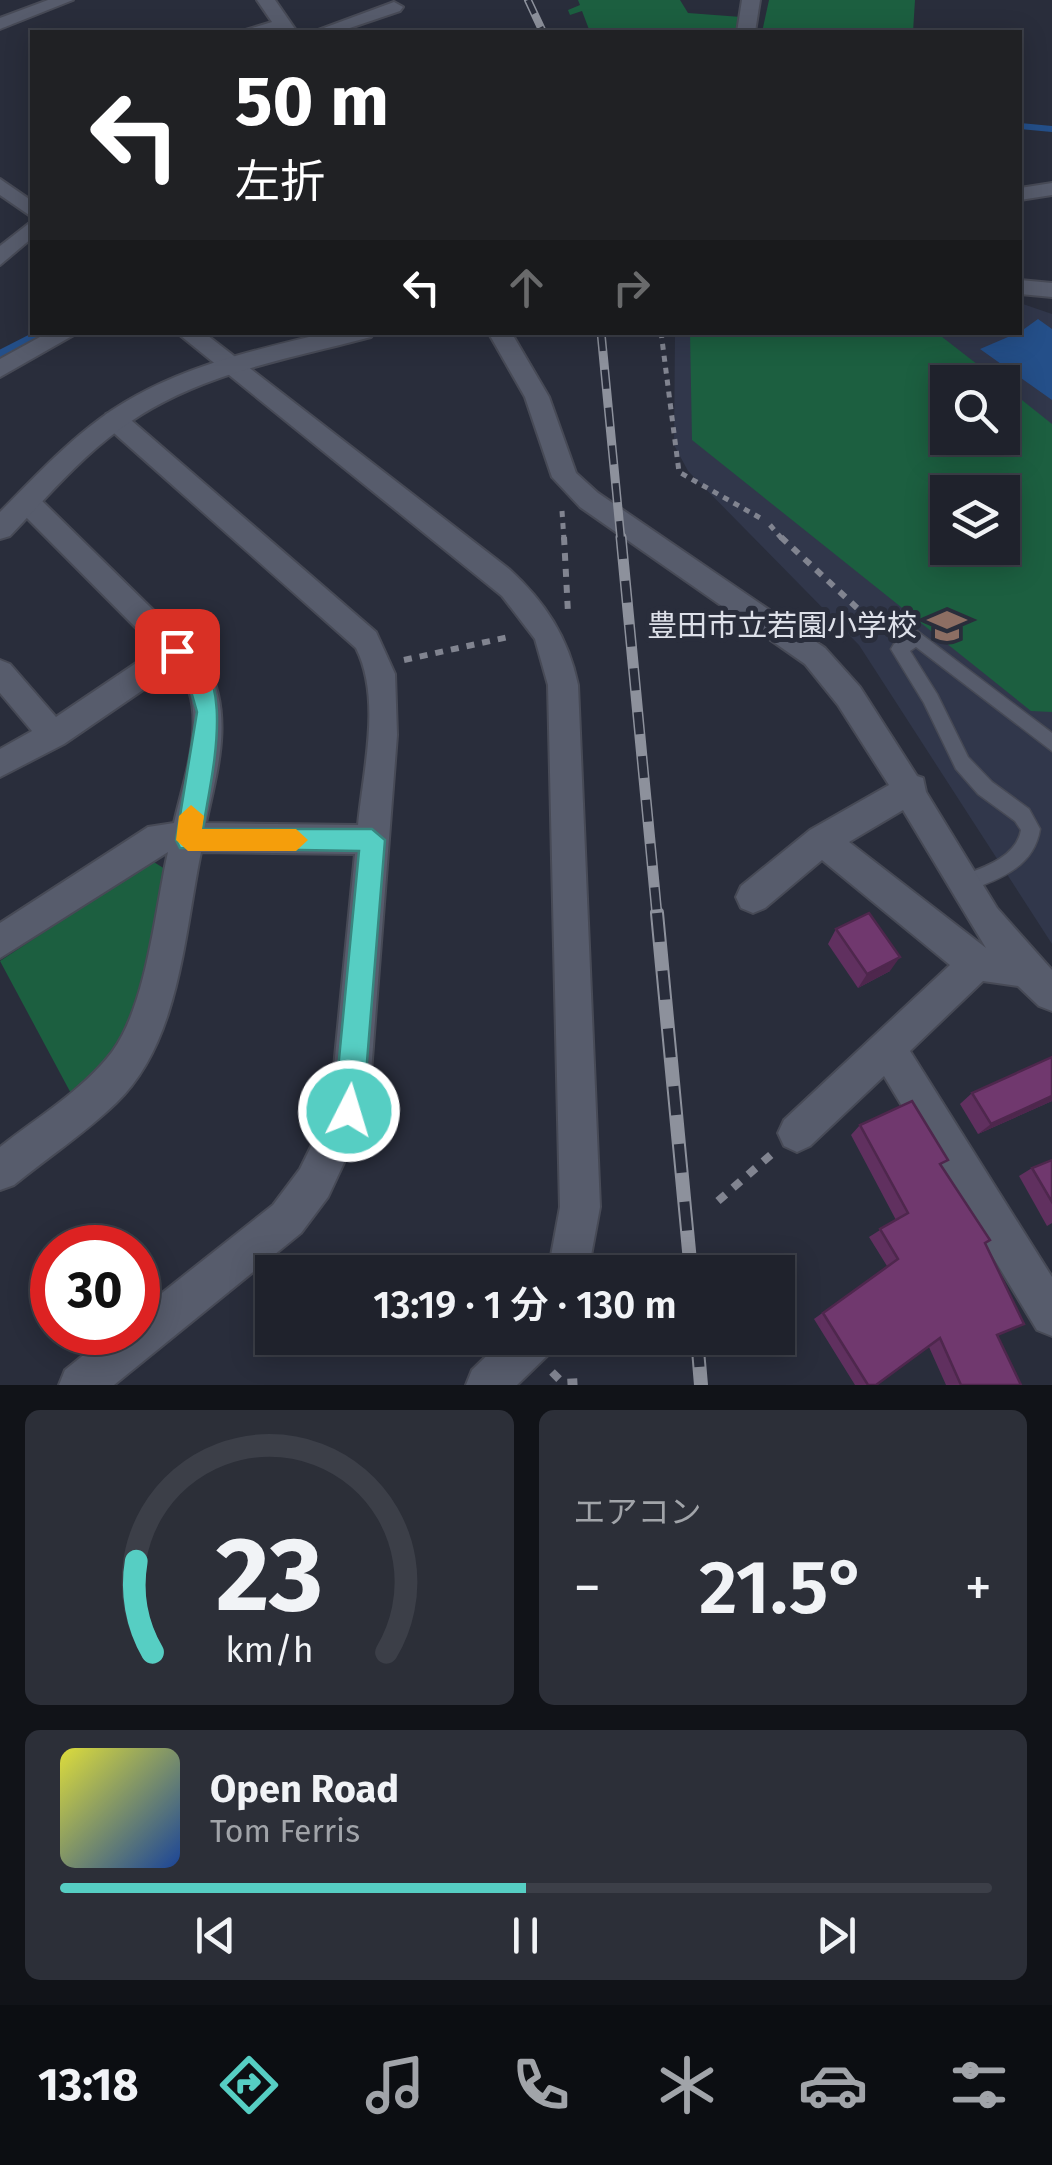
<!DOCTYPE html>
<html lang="ja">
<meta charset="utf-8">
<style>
:root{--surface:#1f222c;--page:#2c2f38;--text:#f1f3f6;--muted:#a1a4a9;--line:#3c3f48;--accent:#56cec3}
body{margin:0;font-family:"Fira Sans","Noto Sans JP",sans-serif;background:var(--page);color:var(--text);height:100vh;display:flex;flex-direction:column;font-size:38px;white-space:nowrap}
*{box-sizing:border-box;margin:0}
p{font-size:32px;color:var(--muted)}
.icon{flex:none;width:55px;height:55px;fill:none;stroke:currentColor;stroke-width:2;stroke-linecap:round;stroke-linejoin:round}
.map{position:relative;height:1385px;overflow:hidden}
.details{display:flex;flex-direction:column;gap:25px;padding:25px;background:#111318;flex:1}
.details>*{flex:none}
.banner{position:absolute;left:30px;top:30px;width:992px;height:305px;border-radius:0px;box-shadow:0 5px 25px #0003,0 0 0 2px var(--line);background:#202124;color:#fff;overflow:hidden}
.fabs{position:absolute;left:930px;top:365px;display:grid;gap:20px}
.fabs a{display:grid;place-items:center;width:90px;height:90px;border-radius:0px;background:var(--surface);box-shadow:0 5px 25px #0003,0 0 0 2px var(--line);font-size:50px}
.speed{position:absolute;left:30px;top:1225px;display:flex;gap:20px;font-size:50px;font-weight:700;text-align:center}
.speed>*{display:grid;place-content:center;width:130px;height:130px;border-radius:50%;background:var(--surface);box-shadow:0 5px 25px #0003,0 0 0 2px var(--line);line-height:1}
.speed .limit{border:15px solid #d22;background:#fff;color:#111}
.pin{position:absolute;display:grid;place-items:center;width:85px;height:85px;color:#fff;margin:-42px;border-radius:20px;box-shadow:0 5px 15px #0006}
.me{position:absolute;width:110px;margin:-55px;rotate:5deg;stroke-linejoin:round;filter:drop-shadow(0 0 8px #0008)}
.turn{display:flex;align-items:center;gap:35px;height:210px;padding:0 40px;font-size:45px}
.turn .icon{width:130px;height:130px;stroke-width:2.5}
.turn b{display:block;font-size:70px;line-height:85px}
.lanes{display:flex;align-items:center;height:95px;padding:0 40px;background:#0003;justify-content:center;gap:50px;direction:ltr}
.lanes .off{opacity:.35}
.big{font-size:75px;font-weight:600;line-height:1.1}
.details .tile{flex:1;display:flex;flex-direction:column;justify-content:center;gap:15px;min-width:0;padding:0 35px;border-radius:15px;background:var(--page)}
.details .dial{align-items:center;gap:0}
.dial svg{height:260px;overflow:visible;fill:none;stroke:var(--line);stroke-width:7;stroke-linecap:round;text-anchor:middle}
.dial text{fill:var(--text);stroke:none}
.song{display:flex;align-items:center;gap:30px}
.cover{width:120px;height:120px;border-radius:15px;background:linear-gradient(135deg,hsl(60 70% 55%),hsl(220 70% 35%))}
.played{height:10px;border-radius:5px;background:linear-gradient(90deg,var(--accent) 50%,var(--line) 50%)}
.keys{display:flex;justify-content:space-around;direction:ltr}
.heat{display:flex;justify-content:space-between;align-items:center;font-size:55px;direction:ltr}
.details .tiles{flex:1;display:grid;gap:25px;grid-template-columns:1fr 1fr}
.tile:last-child{grid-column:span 2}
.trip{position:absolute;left:255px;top:1255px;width:540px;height:100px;border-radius:0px;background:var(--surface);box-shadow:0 5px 25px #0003,0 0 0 2px var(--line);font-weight:600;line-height:100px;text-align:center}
.tabs{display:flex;height:160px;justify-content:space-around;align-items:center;background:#0c0e12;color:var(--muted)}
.tabs .icon{width:70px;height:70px}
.tabs .on{color:var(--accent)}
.tabs b{font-size:45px;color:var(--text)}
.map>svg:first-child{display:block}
.built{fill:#31374b;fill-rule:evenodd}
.green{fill:#1c5f40;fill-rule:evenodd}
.water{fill:#244f89}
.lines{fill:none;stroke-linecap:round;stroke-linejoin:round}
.stream-far1{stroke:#244f89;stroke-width:6}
.stream{stroke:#244f89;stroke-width:8}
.lane-casing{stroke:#474a56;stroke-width:3}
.street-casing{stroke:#474a56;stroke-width:4}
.secondary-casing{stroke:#474a56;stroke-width:4}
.path-far2{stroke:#818490;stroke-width:5;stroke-dasharray:6 6;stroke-linecap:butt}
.path-far1{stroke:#818490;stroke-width:6;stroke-dasharray:8 8;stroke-linecap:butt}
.path{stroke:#818490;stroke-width:8;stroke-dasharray:10 10;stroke-linecap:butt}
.lane{fill:#575c6c;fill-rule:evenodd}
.street{fill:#575c6c;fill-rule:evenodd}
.secondary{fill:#575c6c;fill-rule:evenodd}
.rail-far3-casing{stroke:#8d919c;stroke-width:8}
.rail-far2-casing{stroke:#8d919c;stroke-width:9}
.rail-far1-casing{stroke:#8d919c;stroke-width:11}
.rail-casing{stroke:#8d919c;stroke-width:14}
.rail-far3{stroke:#292d3b;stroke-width:5;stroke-dasharray:15;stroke-linecap:butt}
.rail-far2{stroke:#292d3b;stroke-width:6;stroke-dasharray:19;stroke-linecap:butt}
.rail-far1{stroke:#292d3b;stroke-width:8;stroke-dasharray:22;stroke-linecap:butt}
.rail{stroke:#292d3b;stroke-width:10;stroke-dasharray:29;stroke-linecap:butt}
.wall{fill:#60305f}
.shaded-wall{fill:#4e274d}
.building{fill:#70386e;stroke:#4e274d;stroke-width:2.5}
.route{fill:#56cec3;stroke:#38867f;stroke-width:2.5}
.slow{fill:#f59e0b}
.labels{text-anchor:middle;stroke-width:10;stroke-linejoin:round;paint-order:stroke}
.poi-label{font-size:30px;fill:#dde0e9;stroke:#292d3b;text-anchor:end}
</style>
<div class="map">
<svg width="1052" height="1385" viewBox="0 0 1052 1385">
<rect width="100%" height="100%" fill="#292d3b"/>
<path class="built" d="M1020,303L1052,314V944L859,645L688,471L674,445L675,333L1020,332ZM948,382H1002V438H948ZM948,492H1002V548H948Z"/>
<g class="green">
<polygon points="578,0 680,0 688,13 741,17 738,32 590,32 582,11 570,15 568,10 580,5"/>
<polygon points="769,0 915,0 913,32 762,32"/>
<path d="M690,333H937L1000,382H948V438H1002L1003,385L1052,424V712L1031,711L692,440ZM1002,492V548H948V492Z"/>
<polygon points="152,861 170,872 160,951 120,1056 74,1099 0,961"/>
</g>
<polygon class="water" points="1038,319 1052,329 1052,400 980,349 1020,332"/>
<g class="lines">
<polyline class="stream-far1" points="1020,126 1052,129"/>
<polyline class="stream" points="0,354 43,332"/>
<g class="lane-casing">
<path id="lane" d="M917,631L1052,733V751L916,647L910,651L937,694L968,757L992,782L1029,809L1040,829C1034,869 996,880 962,893L955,890L952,884L955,878C979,869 1016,859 1021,830L1015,821L978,794L956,769L924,703L894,654L891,649L894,644Z"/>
</g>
<g class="street-casing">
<g id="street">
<polygon points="48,0 73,0 0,29 0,18"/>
<polygon points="257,0 275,0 297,32 239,32 272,22"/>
<polygon points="742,0 760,0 755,32 737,32"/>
<polygon points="394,2 403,7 400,11 338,32 313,32"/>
<polygon points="0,179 32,201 32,217 0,195"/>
<polygon points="1052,183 1052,195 1020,200 1020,188"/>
<polygon points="32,221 32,238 0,265 0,246"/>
<polygon points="1020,280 1052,283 1052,297 1020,294"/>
<polygon points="49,332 79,332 0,377 0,359"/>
<path d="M176,332H203L509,569C545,602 568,637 578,685L600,1207L588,1272H548L560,1207L548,685L535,639L502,596Z"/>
<path d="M488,332H511L549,397L576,473L598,493L825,648L860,687L917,776L923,778L926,792L997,908L1052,970V1011L1039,1006L1018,986L983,981L910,1051L1052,1277V1336L1037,1330L884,1076L810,1146L797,1152L784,1146L778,1133L784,1120L950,965L822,860L765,908L753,913L741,908L736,897L741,886L810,830L889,785L838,705L805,664L580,507L552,477L525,397ZM903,810L986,948L849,842Z"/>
<path d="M115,411L124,414L376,632L395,674L397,735L368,1111L328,1197L301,1233L114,1385H59L65,1370L112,1332H138V1312L273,1205L300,1169L330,1108L355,854L201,852C184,934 180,1042 116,1103C85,1133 47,1158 14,1185L0,1190V1147C38,1117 83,1090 112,1052C147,1004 155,910 168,852L0,958V923L148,827L174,823C184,777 212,706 175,668L64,744L0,777V749L32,731L0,693V660L10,664L56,717L157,649L18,509L14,502L18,495H36L206,662C234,715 218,767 206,823L358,825C363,771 382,699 356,648L106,426L103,420L106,414Z"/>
<polygon points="505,1338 556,1338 550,1353 517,1385 466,1385 472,1370"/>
</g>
</g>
<g class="secondary-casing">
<path id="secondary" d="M330,332H374L371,337C284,360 194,374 120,429C79,459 45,499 10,536L0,539V512C32,480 64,445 101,418C168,369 250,351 330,332Z"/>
</g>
<g class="path-far2">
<polyline points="661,332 679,472 762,519"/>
<polyline points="562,511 564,540"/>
<polyline points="770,525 783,540"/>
</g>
<g class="path-far1">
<polyline points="564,537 568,613"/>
<polyline points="781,537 885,634"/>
<polyline points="404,660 513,636"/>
</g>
<g class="path">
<polyline points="718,1201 773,1153"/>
<polyline points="552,1372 563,1383 580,1382"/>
</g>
<use href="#lane" class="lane"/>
<use href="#street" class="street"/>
<use href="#secondary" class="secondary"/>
<g class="rail-far3-casing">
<polyline id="rail-far3" points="528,0 543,32"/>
</g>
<g class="rail-far2-casing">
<polyline id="rail-far2" points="601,332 621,540"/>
</g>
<g class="rail-far1-casing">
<polyline id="rail-far1" points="621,537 657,915"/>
</g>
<g class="rail-casing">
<g id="rail">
<polyline points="657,913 691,1272"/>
<polyline points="697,1338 701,1385"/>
</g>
</g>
<use href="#rail-far3" class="rail-far3"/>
<use href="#rail-far2" class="rail-far2"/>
<use href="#rail-far1" class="rail-far1"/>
<use href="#rail" class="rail"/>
</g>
<g class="wall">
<polygon points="836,929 890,971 858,988 828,944"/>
<polygon points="972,1093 1052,1101 978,1134 960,1104"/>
<polygon points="860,1125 941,1166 985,1243 997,1335 1021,1385 946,1385 929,1347 876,1385 855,1385 814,1319 887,1266 869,1237 896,1220 851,1135"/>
<polygon points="1052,1160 1052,1223 1047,1226 1019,1176 1032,1168"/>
</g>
<g class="shaded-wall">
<polygon points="900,957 890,971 858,988 867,974"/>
<polygon points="1052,1096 1052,1101 978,1134 991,1124"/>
</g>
<g class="building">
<polygon points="869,913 900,957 867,974 836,929"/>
<polygon points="1052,1057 1052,1096 991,1124 972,1093"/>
<polygon points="912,1101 948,1160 940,1164 990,1240 985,1243 1024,1324 997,1335 1021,1385 961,1385 940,1338 876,1385 868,1385 823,1313 898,1259 880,1229 908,1213 860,1125"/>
<polygon points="1052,1160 1052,1202 1032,1168"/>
</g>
<path class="route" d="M177,642C242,664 210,780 203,829H372L385,840L363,1111L359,1121L349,1125L339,1121L334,1111L359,851L180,848L176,840L197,712L186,674L166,651Z"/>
<polygon class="slow" points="191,805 204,816 202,829 296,829 308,840 296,851 188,851 176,840 179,816"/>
<defs>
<g id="school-bare" transform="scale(3)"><path d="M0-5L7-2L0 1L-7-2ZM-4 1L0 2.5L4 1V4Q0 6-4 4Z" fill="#8d6e63" stroke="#292d3b" stroke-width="2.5" paint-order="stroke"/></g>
</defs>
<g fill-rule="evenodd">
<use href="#school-bare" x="947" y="626"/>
</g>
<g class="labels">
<g class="poi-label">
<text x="917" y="636">豊田市立若園小学校</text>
</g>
</g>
</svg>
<div class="fabs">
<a><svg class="icon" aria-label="search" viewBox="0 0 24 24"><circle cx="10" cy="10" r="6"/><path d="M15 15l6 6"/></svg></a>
<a><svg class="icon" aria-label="layers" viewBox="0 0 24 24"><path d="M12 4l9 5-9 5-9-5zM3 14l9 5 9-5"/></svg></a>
</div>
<div class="speed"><div class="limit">30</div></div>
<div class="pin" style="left:177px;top:651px;background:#d93025"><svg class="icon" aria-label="arrive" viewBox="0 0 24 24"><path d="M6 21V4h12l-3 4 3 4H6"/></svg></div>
<svg class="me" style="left:349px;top:1111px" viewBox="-20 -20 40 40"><circle r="17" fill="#56cec3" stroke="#fff" stroke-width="3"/><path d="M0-11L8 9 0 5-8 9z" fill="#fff"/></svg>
<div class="trip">13:19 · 1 分 · 130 m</div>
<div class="banner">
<div class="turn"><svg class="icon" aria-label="left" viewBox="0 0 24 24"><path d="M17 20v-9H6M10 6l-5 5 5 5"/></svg><div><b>50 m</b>左折</div></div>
<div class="lanes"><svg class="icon" aria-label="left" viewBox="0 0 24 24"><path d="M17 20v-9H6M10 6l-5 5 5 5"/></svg><svg class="icon off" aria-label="ahead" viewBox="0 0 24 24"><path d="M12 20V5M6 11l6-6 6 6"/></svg><svg class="icon off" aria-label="right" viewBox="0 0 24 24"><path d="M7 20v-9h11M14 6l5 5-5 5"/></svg></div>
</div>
</div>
<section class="details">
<div class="tiles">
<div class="tile dial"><svg viewBox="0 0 100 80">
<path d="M14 69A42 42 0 1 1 86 69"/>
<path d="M14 69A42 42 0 0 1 9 41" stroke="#56cec3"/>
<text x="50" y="56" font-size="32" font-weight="700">23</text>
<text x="50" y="72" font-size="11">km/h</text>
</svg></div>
<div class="tile"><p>エアコン</p>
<div class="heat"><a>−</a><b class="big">21.5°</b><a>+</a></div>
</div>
<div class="tile">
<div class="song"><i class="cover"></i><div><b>Open Road</b><p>Tom Ferris</p></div></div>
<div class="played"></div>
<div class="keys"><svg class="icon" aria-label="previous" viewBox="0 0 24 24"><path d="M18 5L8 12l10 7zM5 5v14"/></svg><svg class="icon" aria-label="pause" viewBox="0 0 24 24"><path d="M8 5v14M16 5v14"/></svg><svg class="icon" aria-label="next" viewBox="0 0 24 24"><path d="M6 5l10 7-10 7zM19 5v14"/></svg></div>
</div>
</div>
</section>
<nav class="tabs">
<b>13:18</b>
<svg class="icon on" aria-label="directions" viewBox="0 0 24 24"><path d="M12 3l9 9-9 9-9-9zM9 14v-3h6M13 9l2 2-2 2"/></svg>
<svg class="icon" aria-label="music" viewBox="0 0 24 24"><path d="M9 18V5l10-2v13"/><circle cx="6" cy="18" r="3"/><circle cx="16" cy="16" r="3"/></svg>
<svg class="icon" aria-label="phone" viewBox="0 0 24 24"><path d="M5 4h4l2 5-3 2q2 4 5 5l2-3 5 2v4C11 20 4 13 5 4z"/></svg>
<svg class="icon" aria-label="climate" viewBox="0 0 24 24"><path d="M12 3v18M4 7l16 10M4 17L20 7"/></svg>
<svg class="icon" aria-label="car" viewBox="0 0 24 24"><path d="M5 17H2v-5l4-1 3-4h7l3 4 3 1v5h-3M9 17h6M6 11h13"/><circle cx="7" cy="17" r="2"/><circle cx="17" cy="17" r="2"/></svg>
<svg class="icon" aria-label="filters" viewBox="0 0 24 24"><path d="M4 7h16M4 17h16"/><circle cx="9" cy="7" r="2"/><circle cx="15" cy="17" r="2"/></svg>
</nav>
